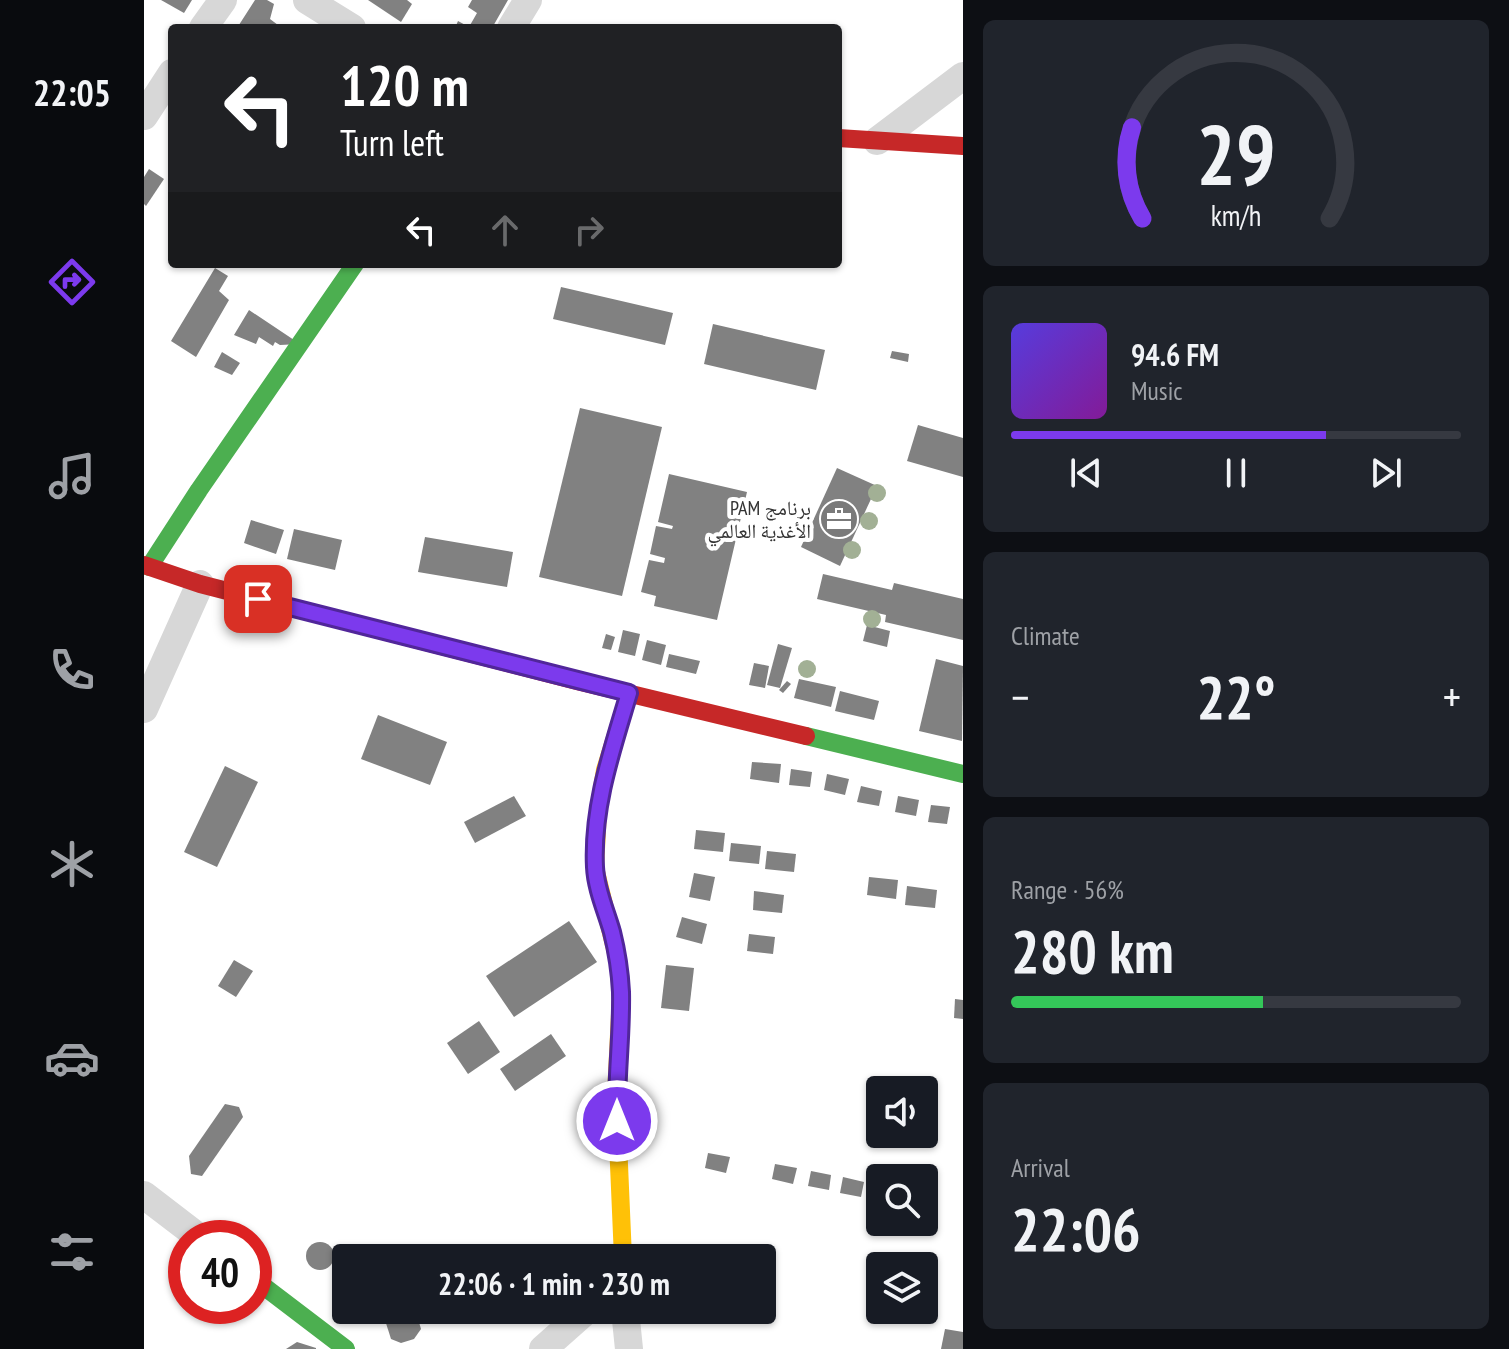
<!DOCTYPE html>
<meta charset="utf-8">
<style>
:root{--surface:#171b24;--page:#20242c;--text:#f1f3f6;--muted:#9ea1a6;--line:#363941;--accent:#7c3aed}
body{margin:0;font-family:"PT Sans Narrow","Noto Naskh Arabic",sans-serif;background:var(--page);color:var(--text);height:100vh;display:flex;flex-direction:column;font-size:30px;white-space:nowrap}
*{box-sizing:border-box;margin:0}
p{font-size:26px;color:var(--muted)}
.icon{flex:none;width:44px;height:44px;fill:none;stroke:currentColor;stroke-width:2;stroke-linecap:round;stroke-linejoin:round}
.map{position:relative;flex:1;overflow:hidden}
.panel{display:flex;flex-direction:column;gap:20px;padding:20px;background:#0d0f14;width:546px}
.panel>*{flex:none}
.guide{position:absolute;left:24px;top:24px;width:674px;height:244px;border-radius:8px;box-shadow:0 2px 6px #0004;background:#202124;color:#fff;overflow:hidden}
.controls{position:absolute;left:722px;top:1076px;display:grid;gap:16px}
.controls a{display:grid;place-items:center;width:72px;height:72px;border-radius:8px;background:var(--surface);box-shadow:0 2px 6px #0004;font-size:40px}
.speed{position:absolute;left:24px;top:1220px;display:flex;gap:16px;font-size:40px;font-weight:700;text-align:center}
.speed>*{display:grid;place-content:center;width:104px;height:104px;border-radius:50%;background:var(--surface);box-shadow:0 2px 6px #0004;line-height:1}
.speed .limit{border:12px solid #d22;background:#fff;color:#111}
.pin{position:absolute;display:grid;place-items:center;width:68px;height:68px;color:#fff;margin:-34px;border-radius:16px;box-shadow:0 4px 12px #0006}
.me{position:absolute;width:88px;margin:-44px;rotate:0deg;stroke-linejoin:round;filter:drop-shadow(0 0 6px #0008)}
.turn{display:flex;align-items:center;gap:28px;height:168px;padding:0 40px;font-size:36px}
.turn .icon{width:104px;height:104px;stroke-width:2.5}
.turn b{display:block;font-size:56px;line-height:68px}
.lanes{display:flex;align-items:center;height:76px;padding:0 40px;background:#0003;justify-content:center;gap:40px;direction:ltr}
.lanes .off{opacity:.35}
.big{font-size:60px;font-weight:700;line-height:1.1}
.panel .tile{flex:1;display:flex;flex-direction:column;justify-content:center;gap:12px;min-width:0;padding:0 28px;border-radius:12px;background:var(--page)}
.panel .dial{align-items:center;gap:0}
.dial svg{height:208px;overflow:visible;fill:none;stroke:var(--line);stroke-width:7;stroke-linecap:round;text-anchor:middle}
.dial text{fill:var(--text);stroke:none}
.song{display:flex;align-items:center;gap:24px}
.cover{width:96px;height:96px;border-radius:12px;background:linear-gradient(135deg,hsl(250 70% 55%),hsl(290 70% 35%))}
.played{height:8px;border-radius:4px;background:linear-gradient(90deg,var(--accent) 70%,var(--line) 70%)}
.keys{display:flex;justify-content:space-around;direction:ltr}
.heat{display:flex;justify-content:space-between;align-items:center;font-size:44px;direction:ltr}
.charge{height:12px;border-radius:6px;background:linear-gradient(90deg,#34c759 56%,var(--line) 0)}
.trip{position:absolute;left:188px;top:1244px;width:444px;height:80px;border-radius:8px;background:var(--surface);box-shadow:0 2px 6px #0004;font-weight:700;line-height:80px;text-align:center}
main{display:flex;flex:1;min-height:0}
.dock{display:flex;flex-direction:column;width:144px;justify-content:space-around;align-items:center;background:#090b0e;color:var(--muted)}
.dock .icon{width:56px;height:56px}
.dock .on{color:var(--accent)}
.dock b{font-size:36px;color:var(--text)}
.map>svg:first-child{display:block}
.building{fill:#818181}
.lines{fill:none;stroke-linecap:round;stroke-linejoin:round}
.street{stroke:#d7d7d7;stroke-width:28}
.fast{stroke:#4caf50;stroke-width:18}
.slow{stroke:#ffc107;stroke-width:18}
.jam{stroke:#c62828;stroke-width:18}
.tree{fill:#a2b095}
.route-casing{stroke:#51269a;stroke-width:20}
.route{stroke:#7c3aed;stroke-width:14}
.labels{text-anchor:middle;stroke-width:8;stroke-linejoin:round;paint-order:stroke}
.poi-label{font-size:20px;fill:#333;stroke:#fff;text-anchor:end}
</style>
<main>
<nav class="dock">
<b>22:05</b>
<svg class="icon on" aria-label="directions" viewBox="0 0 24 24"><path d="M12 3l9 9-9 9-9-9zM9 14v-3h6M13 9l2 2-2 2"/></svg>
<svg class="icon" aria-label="music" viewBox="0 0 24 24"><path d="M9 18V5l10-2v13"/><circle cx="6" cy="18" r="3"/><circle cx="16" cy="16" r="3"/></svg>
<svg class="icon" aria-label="phone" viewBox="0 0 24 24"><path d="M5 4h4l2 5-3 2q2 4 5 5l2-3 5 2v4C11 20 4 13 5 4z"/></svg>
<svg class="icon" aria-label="climate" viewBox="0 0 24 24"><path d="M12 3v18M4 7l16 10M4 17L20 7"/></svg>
<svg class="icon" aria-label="car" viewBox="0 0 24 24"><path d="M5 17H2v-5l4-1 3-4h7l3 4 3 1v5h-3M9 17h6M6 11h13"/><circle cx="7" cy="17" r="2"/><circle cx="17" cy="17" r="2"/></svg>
<svg class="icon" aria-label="filters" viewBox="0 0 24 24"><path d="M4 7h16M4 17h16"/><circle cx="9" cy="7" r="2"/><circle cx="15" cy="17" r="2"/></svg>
</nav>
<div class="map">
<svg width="819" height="1349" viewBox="0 0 819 1349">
<rect width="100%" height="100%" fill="#fff"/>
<g class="building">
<polygon points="17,0 48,0 40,13"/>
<polygon points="111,0 123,0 130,4 126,19 138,28 93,28"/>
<polygon points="224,0 263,0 268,4 257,22"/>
<polygon points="328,0 364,0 348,28 311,28 314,21 325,27 333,13 324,7"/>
<polygon points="5,169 20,179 2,206 0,204 0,177"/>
<polygon points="71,268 84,276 75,291 85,300 52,357 27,341"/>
<polygon points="417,287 529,313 521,345 409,319"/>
<polygon points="105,310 156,344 136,345 131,342 129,346 115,337 112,344 90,335"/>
<polygon points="569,324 681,350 672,390 560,364"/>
<polygon points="748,351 765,354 764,362 746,358"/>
<polygon points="78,352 96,363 88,375 70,367"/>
<polygon points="436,408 518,427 478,596 395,577"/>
<polygon points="774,425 819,438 819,477 763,461"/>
<polygon points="693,468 733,486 696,566 657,547"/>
<polygon points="525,474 603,492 573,620 510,606 512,596 497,592 505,560 520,563 521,558 506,554 512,526 528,529 529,526 514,522"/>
<polygon points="107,520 140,530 132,554 100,543"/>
<polygon points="150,529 198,540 191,570 143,559"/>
<polygon points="281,537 369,552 363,587 274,572"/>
<polygon points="679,574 748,590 750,583 819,599 819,640 741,622 742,615 673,599"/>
<polygon points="723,625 746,631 743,647 719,641"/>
<polygon points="479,630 496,634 491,656 474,652"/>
<polygon points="462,634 471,637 467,650 458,648"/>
<polygon points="503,640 522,645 517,665 498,660"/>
<polygon points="634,644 648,648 636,688 623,685"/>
<polygon points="525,654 556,661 552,674 522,667"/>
<polygon points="792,659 819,666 818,741 775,731"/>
<polygon points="610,663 625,666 621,688 605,685"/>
<polygon points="655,679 692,687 687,707 650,698"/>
<polygon points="643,681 647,684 639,693 635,690"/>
<polygon points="696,691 735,701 730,720 691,711"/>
<polygon points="234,715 303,742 286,785 217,759"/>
<polygon points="608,762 637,764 635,783 606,779"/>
<polygon points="81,766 114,782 73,867 40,852"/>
<polygon points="647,769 668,772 666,787 645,785"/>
<polygon points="683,774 705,779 701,795 680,790"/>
<polygon points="717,786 738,791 735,806 713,802"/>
<polygon points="370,796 382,816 331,843 320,822"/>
<polygon points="754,796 775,800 772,816 751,812"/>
<polygon points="787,805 806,807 803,824 784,822"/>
<polygon points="552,830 581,833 579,852 550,849"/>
<polygon points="587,843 617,846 615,864 585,861"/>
<polygon points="623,851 652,854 650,872 621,869"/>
<polygon points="550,873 571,877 566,901 545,897"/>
<polygon points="725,877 754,880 752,899 723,895"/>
<polygon points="763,886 793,890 791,908 761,905"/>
<polygon points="610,891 640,895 638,913 609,910"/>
<polygon points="538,917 563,924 558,944 532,937"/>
<polygon points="425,921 453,962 370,1017 342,976"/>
<polygon points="605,934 631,937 629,954 603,951"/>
<polygon points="90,960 109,971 92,997 74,986"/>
<polygon points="522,965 550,968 545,1011 517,1008"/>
<polygon points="811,999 819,1000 819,1019 810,1018"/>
<polygon points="335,1021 356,1052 324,1074 303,1043"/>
<polygon points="407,1034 422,1056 371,1091 356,1069"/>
<polygon points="81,1104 95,1107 99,1117 58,1176 47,1174 45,1156"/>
<polygon points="564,1153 586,1157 582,1173 561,1168"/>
<polygon points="631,1164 653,1168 649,1184 628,1179"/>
<polygon points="667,1171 687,1175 685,1190 664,1186"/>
<polygon points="699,1177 720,1182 717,1197 696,1193"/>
<polygon points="733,1188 736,1189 736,1205 730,1204"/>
<circle cx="176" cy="1256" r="14"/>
<polygon points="249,1310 266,1310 272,1312 277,1329 270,1339 257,1343 247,1339 241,1320"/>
<polygon points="801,1329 819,1332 819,1349 797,1349"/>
<polygon points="153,1342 172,1348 172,1349 142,1349"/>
</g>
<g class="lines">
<g class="street">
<polyline points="163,0 208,28"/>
<polyline points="59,28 79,0"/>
<polyline points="367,28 384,0"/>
<polyline points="0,116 28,73"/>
<polyline points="733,141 819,76"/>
<polyline points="0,709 56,584"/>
<polyline points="0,1195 56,1238"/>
<polyline points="481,1310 485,1349"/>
<polyline points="399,1349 443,1310"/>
</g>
<g class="fast">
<polyline points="5,567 55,490 211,264"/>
<polyline points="662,736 819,774"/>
<polyline points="110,1279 202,1349"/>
</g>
<polyline class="slow" points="479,1258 472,1095 477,994 474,961 451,868 454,811 461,770 485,693"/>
<g class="jam">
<polyline points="694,138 819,146"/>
<polyline points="0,565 56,584 433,681 662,736"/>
</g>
</g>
<g class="tree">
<circle cx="733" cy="493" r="9"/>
<circle cx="725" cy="521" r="9"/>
<circle cx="708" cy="550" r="9"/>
<circle cx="728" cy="619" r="9"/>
<circle cx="663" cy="669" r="9"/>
</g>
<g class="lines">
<g class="route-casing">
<path id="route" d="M114,599L485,693C468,750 448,807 451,867C452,889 462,911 468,932C473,952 476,972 477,992C478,1035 472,1078 473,1121"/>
</g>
<use href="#route" class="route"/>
</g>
<defs>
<g id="office-disc" transform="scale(2)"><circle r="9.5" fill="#7a7a7a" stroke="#fff"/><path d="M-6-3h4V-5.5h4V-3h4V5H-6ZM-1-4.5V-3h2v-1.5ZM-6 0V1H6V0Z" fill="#fff"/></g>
</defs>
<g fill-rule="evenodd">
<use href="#office-disc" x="695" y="519"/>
</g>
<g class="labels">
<g class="poi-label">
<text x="667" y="515">PAM برنامج<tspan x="667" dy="23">الأغذية العالمي</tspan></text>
</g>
</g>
</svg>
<div class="controls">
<a><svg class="icon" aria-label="sound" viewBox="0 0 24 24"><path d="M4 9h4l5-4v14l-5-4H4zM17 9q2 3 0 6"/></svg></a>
<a><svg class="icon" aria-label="search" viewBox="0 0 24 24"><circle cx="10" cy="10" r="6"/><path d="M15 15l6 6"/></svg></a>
<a><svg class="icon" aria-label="layers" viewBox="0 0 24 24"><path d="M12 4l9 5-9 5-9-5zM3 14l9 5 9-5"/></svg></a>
</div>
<div class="speed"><div class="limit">40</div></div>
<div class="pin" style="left:114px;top:599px;background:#d93025"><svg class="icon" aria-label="arrive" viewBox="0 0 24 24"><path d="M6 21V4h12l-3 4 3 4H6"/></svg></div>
<svg class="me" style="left:473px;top:1121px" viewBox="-20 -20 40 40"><circle r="17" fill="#7c3aed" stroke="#fff" stroke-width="3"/><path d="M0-11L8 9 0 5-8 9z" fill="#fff"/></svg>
<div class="trip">22:06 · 1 min · 230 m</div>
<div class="guide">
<div class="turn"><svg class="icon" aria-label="left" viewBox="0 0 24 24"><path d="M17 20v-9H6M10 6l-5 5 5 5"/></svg><div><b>120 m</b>Turn left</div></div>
<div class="lanes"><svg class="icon" aria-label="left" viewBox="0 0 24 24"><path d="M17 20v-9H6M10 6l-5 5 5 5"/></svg><svg class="icon off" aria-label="ahead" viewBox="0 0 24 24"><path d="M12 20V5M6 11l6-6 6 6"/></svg><svg class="icon off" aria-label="right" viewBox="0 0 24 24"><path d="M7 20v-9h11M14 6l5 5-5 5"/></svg></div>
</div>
</div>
<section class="panel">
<div class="tile dial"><svg viewBox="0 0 100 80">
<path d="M14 69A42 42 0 1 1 86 69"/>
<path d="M14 69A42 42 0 0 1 10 34" stroke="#7c3aed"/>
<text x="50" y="56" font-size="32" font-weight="700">29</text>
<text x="50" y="72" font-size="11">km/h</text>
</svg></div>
<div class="tile">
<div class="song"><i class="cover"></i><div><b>94.6 FM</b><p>Music</p></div></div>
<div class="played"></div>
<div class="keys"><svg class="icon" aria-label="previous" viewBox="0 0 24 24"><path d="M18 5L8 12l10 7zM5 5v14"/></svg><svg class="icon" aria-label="pause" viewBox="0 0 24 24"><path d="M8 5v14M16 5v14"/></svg><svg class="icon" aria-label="next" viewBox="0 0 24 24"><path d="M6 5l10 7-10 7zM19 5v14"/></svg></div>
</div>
<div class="tile"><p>Climate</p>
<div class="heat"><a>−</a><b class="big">22°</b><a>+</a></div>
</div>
<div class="tile"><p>Range · 56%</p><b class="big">280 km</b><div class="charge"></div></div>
<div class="tile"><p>Arrival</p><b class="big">22:06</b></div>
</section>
</main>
